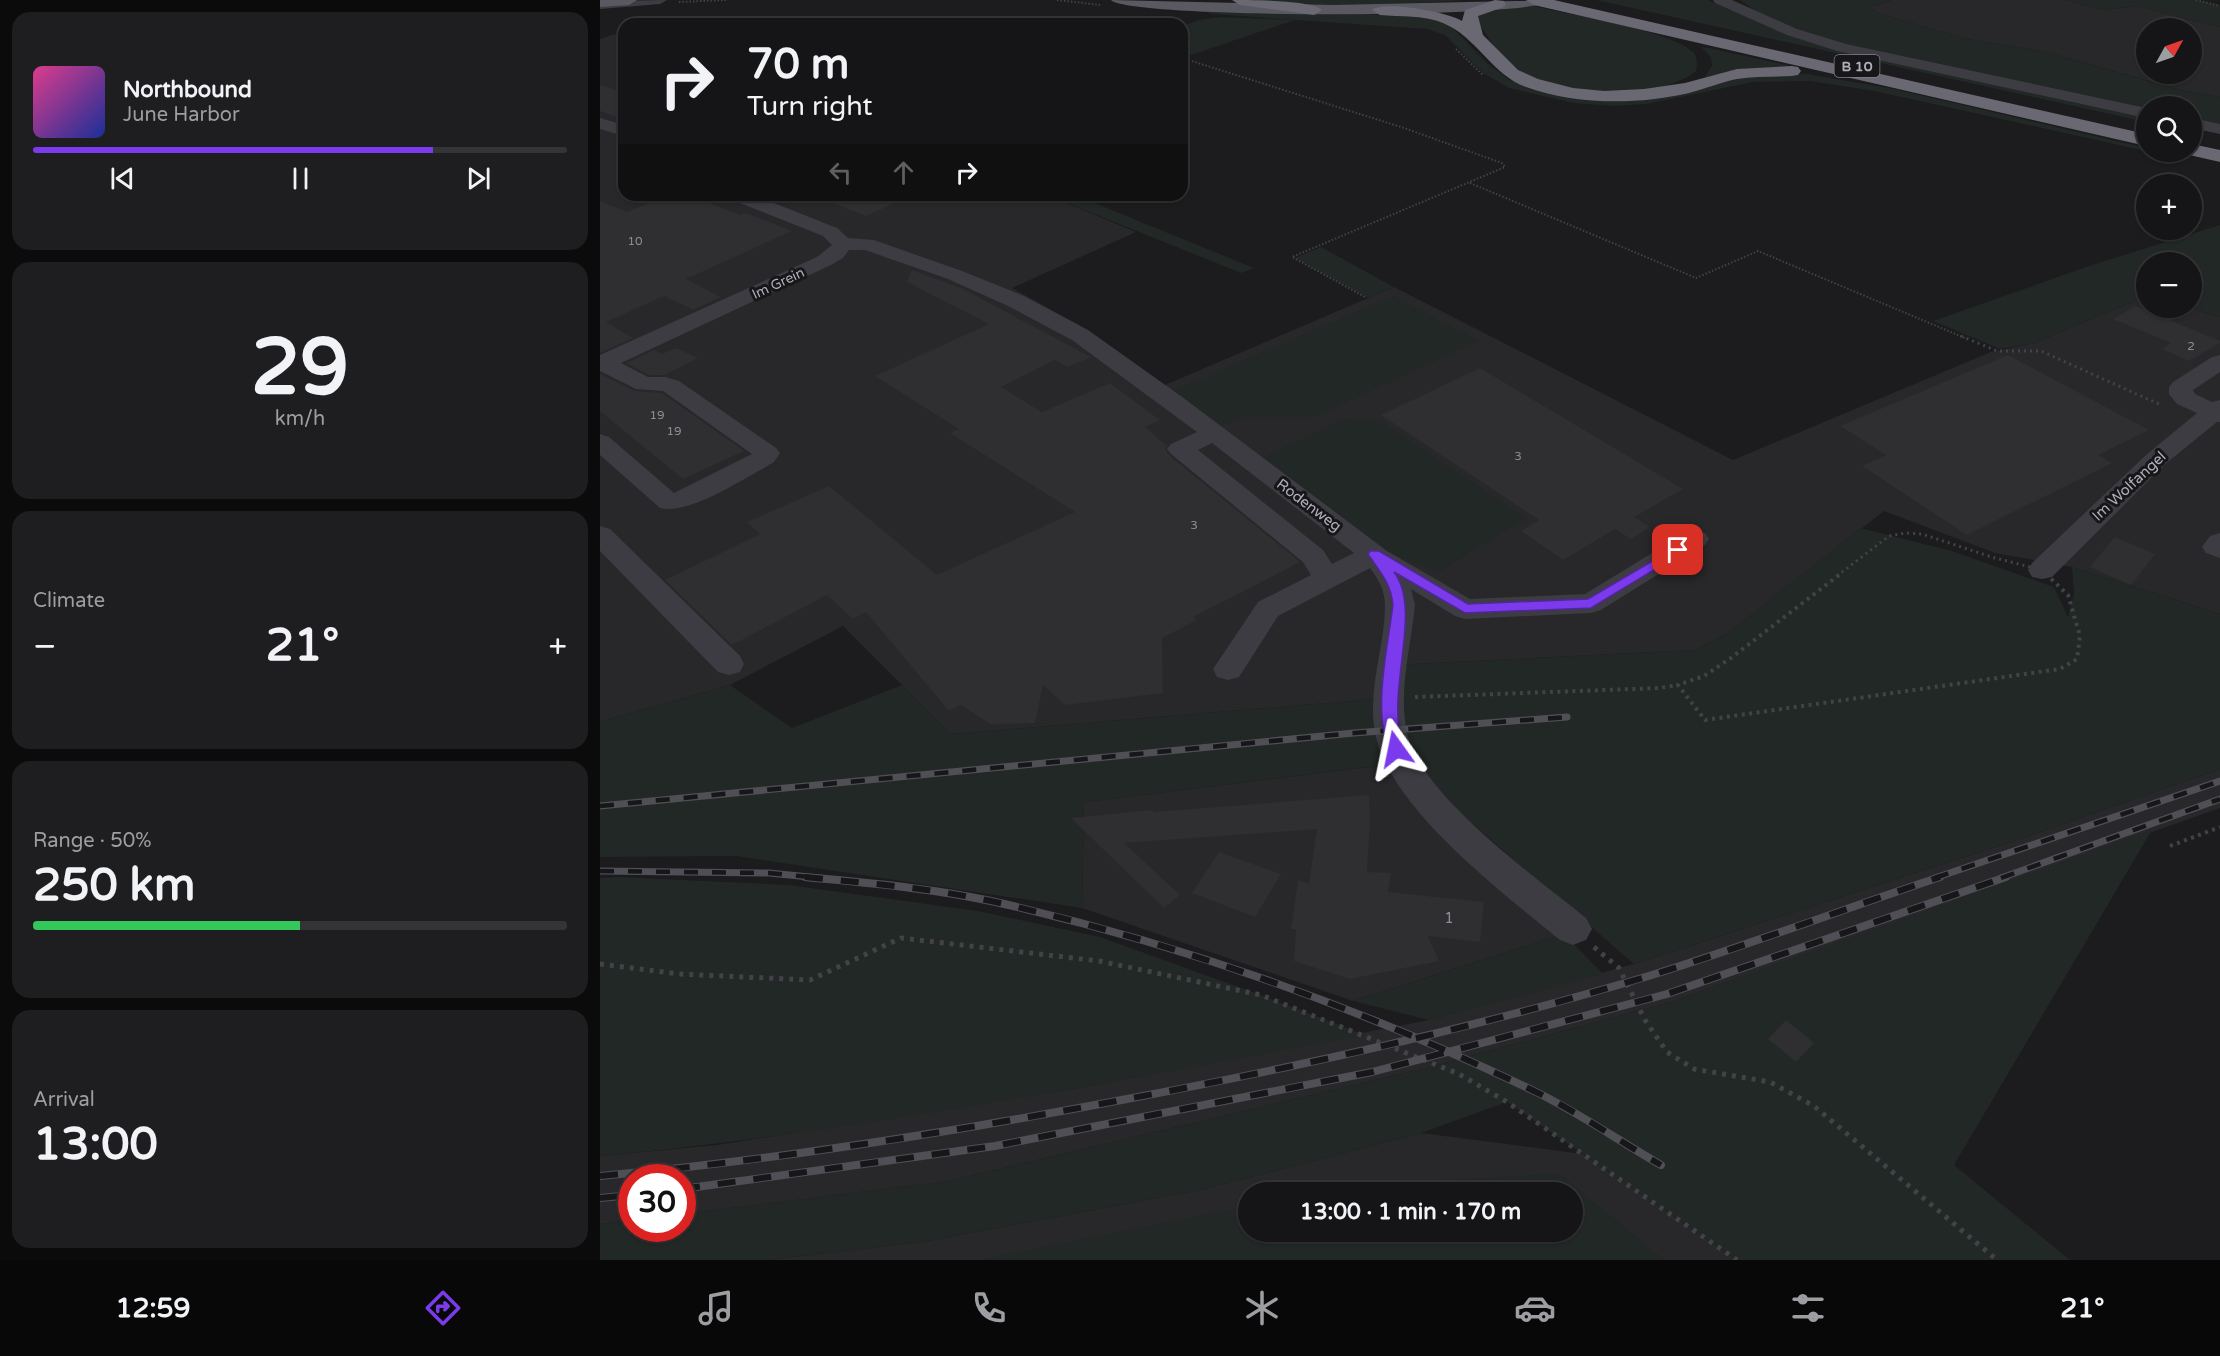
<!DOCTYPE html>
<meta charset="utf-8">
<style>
:root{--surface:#151416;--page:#1e1d1f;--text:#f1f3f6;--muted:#9d9ea1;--line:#343335;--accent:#7c3aed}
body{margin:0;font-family:"Varela Round",sans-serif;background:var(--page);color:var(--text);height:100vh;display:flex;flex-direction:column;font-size:22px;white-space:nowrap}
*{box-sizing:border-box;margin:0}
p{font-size:20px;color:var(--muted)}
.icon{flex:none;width:33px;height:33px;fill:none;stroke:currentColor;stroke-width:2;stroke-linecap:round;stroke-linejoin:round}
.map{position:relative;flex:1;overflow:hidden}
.sheet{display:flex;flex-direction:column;gap:12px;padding:12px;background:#0c0b0c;width:600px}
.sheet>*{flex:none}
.top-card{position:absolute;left:18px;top:18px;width:570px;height:183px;border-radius:18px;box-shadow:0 2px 4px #0004,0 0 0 2px var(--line);background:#151416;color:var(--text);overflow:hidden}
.needle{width:39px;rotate:50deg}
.controls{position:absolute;left:1536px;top:18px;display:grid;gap:12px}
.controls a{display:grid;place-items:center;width:66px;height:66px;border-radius:50%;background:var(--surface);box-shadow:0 2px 4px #0004,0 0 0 2px var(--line);font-size:30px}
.speed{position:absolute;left:18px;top:1164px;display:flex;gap:12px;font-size:30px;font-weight:700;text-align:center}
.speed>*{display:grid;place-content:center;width:78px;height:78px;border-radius:50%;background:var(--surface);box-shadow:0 2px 4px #0004,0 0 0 2px var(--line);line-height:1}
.speed .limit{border:9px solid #d22;background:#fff;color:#111}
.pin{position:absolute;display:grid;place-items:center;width:51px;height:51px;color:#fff;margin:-26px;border-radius:12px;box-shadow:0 3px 9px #0006}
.me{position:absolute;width:66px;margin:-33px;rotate:348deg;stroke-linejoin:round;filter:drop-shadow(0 0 4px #0008)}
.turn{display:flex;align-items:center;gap:21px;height:126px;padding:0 30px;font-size:27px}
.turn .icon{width:78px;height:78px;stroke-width:2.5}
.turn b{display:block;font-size:42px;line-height:51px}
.lanes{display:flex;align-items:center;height:57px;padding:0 30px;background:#0003;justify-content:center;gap:30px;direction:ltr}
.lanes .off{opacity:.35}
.big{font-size:45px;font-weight:700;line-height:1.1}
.sheet .card{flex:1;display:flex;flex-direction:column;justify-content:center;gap:9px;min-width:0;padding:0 21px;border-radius:18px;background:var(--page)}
.sheet .dial{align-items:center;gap:0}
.dial b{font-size:78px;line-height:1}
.song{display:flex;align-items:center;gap:18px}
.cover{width:72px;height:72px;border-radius:9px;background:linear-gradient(135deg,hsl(330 70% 55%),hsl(230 70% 35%))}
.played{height:6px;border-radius:3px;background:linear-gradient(90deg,var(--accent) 75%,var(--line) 75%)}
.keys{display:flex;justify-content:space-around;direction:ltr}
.heat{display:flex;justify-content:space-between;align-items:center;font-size:33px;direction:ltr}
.charge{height:9px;border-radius:4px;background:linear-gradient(90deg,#34c759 50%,var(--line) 0)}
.trip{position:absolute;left:638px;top:1182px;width:345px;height:60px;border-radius:30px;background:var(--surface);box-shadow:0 2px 4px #0004,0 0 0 2px var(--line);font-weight:700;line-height:60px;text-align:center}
.tab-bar{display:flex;height:96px;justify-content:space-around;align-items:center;background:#080809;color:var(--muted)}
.tab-bar .icon{width:42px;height:42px}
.tab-bar .selected{color:var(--accent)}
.tab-bar b{font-size:27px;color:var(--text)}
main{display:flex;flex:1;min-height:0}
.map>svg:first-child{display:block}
.built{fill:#28272a;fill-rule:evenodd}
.green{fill:#212825}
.building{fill:#2f2e31}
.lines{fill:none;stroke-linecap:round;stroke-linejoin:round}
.path-far3{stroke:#434248;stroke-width:2;stroke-dasharray:1.5 2;stroke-linecap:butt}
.path-far2{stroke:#434248;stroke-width:3;stroke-dasharray:2 4;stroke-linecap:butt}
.path-far1{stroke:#434248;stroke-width:4;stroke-dasharray:3 4.5;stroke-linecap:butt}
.path{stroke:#434248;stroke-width:5;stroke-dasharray:4 6;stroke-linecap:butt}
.minor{fill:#3d3c42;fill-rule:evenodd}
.major{fill:#5a5860;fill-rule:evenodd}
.highway{fill:#6a6872;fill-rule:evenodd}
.rail-far1-casing{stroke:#504f56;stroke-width:7}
.rail-casing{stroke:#504f56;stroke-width:8}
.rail-far1{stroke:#171618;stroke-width:4.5;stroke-dasharray:14;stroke-linecap:butt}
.rail{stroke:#171618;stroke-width:6;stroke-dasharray:18;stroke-linecap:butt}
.route{fill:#7c3aed;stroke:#51269a;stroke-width:1.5}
.labels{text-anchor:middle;stroke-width:6;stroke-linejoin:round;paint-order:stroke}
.number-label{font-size:12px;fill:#8f8d98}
.shield{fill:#171618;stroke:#82808a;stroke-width:1.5}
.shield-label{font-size:14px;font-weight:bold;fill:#b0aebb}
.far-street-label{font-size:14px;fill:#b0aebb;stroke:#171618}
.street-label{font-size:15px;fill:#b0aebb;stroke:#171618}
.near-number-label{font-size:15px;fill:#8f8d98}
</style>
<main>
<section class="sheet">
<div class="card">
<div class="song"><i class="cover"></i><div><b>Northbound</b><p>June Harbor</p></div></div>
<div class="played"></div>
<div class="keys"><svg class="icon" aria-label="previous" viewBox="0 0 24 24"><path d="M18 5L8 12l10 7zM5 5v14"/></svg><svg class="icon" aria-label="pause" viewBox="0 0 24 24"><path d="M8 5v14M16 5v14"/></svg><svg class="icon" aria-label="next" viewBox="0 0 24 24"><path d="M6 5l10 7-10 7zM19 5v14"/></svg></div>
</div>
<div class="card dial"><b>29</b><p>km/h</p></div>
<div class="card"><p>Climate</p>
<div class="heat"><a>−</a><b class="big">21°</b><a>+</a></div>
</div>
<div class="card"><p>Range · 50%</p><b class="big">250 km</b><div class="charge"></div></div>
<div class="card"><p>Arrival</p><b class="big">13:00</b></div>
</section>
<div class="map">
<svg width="1620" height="1260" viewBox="0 0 1620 1260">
<rect width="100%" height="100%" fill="#1c1b1d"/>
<g class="built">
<path d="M1291,0H1465L1503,10L1537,6L1620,27V97L1585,91L1442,51L1367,39L1277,13L1269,8ZM1546,28H1592V74H1546Z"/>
<polygon points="24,31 24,195 447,195 536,232 412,288 479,325 565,385 794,287 1133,460 1391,352 1434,343 1546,296 1546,308 1588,308 1620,317 1620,614 1472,567 1395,553 1284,511 1128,633 1095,650 794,665 789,698 351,734 243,626 130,685 0,722 0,39"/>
<polygon points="802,763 964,934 753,1001 482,908 484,802"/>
<polygon points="1620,769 1620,808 1071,1002 830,1067 349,1181 83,1214 82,1178 32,1178 31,1220 0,1224 0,1156 117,1145 478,1088 829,1020 1034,964 1423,838"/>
<path d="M821,1133L983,1154L1137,1260H167L322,1242L600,1190ZM648,1192H972V1232H648Z"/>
</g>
<g class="green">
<path d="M649,0H867C825,3 783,4 742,5C711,5 680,5 649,0Z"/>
<polygon points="996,0 1108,0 1175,29 1246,52 1546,117 1546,122"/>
<polygon points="1140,0 1291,0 1269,8 1277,13 1367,39 1442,51 1584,91 1620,97 1620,126 1592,120 1592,106 1546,106 1546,111 1299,59 1210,35 1156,11"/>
<polygon points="1465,0 1596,0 1620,6 1620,27 1537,6 1503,10"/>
<path d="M934,6C966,14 1075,31 1094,53C1098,59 1097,64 1096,71C1060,101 956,99 919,71C899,57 887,37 876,17L880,12Z"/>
<polygon points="607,12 798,15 838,20 851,26 887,63 908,79 922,85 988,99 1129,79 1190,73 1208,74 1294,89 1546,148 1546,151 1274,91 1210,81 1153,82 1047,104 1013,106 973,103 909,88 883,73 845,35 827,29 610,14"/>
<polygon points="621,17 695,20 585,57 582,56 582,26 599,20"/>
<polygon points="1101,47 1109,48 1200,68 1169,68 1107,77 1105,76 1112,66 1111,57"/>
<polygon points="447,195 475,195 654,268 641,273"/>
<polygon points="1620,225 1620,317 1589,308 1592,308 1592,262 1546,262 1546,296 1434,343 1400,349 1333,321 1489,266"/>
<polygon points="721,247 794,287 768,298 695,258"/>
<polygon points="793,296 878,341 714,417 641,417 621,426 574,391"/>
<polygon points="744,419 780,421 926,518 838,572 784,550 662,458"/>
<polygon points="1260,528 1352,551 1454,587 1468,617 1474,593 1472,567 1620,614 1620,769 1423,838 1034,964 802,763 484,802 482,908 136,856 0,857 0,722 130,685 192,728 302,685 351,734 789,698 794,665 1095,650 1128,633"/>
<polygon points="1552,830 1354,1165 1470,1260 1137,1260 907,1102 821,1133 600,1190 322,1242 167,1260 0,1260 0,1224 31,1220 32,1228 82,1228 83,1214 349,1181 830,1067 1071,1002"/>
<path d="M19,877L189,885L378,911L500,937L661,995L765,1035C511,1082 257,1132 0,1156V878Z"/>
<polygon points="964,934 1003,974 829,1020 753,1001"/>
<polygon points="959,1174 1064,1260 378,1260 648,1206 648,1232 972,1232 972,1192 708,1192 741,1185"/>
</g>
<g class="building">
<polygon points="0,85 24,93 24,120 0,111"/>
<polygon points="69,195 89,195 140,215 146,213 192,231 86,279 121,297 93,310 64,296 6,322 33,338 0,353 0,201 27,212"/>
<polygon points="217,195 312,195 266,216 217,197"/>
<polygon points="312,270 363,289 491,357 468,367 455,360 401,387 442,412 510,383 560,420 545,427 567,446 565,449 570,456 700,562 593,617 597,620 562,638 563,693 465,705 443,685 435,723 390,724 361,705 349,711 266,612 253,619 227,595 132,645 65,580 160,534 147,522 229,486 337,575 475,512 350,433 359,429 275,376 389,324 307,282"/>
<polygon points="1536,306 1620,341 1620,343 1589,361 1562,349 1571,343 1513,319"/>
<polygon points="76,348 98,358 64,375 49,375 26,363 54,350 62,354"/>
<polygon points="1408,355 1549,430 1498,455 1512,463 1367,535 1262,466 1286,455 1240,426"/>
<polygon points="880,368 1083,489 1034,517 1050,527 1031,539 1015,529 963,560 921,531 939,520 781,415"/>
<polygon points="0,374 35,391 62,393 144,451 83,479 0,411"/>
<polygon points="1515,537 1555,554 1531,585 1490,567"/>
<polygon points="769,795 770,821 767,872 791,873 788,892 884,902 880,942 828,936 839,961 750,979 694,961 696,929 691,929 698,880 709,884 717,829 524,843 580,895 564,908 471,818 553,810 553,812"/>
<polygon points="619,852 681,874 655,917 592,893"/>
<polygon points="1186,1020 1214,1043 1196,1062 1168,1039"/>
</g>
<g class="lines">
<g class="path-far3">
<polyline points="457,0 500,5"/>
<polyline points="1596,0 1620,6"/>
<polyline points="79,2 126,0"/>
<polyline points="856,49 883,75"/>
<polyline points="582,58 801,127 902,163 905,167 692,257 765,297"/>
<polyline points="1553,155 1575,160"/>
<polyline points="870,183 1096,278 1158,251 1365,338"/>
</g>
<g class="path-far2">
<polyline points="1361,336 1397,351 1441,351 1561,405"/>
<polyline points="1237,576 1289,536 1306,533 1322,534 1395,558 1442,570 1448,576"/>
</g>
<g class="path-far1">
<polyline points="1239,575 1131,658 1104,676 1078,685 1105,720 1460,669 1477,659 1480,636 1468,595 1447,575"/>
<polyline points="815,697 1060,688 1078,685"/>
<polyline points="1570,846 1620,827"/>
</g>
<g class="path">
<polyline points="994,947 1019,968 1045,1020 1067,1052 1094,1069 1170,1082 1214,1106 1397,1260"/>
<polyline points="0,964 79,974 210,980 301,938 499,961 661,995 859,1074 907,1102 1137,1260"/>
</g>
<g class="minor">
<polygon points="67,0 60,4 0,9 0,1"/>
<polygon points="1113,0 1132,0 1197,29 1246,44 1546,108 1546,118 1237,51 1187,35 1115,3"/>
<polygon points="0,118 24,125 24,136 0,129"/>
<polygon points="1592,118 1620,124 1620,134 1592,128"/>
<path d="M127,195H154L237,228L248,238L274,240L362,271L424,296L488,330L585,399L787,551L870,599L985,594L1085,533L1095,530L1105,533L1109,539L1105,545L1001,610L991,613L865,619L855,616L811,589L815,605C811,646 798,692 807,733C821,796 936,877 986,918L992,929L986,940L973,945L960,940C903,893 788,807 775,732C767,689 785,647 785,605C785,591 778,578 770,568L678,616L639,677L628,680L617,677L613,669L658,602L711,575L703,562L571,454L567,449L571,444L597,432L472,340L408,306L348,279L265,250H249L243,258L231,265L21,363L48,377H65L79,381L176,448L180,453L174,462L164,468C138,482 88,515 60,508L0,455V434L9,437L74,493L152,454L63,391L36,389L0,371V355L217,257L232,245L223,236L130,199ZM612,443L754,553L732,564L723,550L598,450Z"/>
<polygon points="1620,355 1620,372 1593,390 1595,394 1612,402 1620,400 1620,422 1617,422 1564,465 1452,577 1442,579 1432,577 1428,570 1432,563 1546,455 1597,413 1577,404 1569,394 1569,387 1573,382 1612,357"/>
<polygon points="0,526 10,529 140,656 144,664 140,672 129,675 118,672 0,551"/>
<polygon points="1620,533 1620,558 1606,553 1602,547 1610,536"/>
</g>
<g class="major">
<polygon points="0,0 37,0 29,5 0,7"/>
<path d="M511,0L732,5L954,0C938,19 527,19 511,0Z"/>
</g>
<g class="highway">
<path d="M632,0C649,0 712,0 722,10L714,15L640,5Z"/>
<path d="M895,0L904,1L906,4L904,7L878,16L883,35L918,70L938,79L973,88L1004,91L1044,89L1085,83L1137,69L1192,66L1198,67L1201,71L1198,75L1192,76C1174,77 1155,76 1137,79C1121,82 1105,89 1089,93C1036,105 977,105 926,87C892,75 877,37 843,23C825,15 800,17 780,15L772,10C782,0 849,12 862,21L865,10Z"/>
<polygon points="926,0 954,0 1546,134 1546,146 934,5"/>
<polygon points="1592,144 1620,150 1620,162 1585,154 1583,152 1592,152"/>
</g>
<g class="rail-far1-casing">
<g id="rail-far1">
<polyline points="0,806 754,733 967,717"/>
<polyline points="0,871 169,873 220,878"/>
<polyline points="1335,878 1620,781"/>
<polyline points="1401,878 1620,799"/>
</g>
</g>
<g class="rail-casing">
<g id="rail">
<path d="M205,877C267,883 330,888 391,901C578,943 762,1008 934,1091C978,1112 1019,1141 1061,1165"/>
<path d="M0,1176C177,1160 353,1132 527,1099C703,1066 880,1027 1052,975C1148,945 1244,909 1340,877"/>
<polyline points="82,1189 395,1146 772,1072 1067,994 1406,877"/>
<polyline points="0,1198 32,1195"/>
</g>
</g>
<use href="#rail-far1" class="rail-far1"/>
<use href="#rail" class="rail"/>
</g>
<path class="route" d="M1078,546L1084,550L1082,553L991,608L865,613L794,572C824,612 783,695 804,749L802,753H791C771,716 788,646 793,605C791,583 780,572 768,554L770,551H779L868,604L988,599Z"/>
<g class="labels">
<g class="number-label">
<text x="35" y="245">10</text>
<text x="1591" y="350">2</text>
<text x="57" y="419">19</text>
<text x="74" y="435">19</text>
<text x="918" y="460">3</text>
<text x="594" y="529">3</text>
</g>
<rect class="shield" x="1234.5" y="55" width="45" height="22" rx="4.5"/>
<g class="shield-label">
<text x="1257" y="71">B 10</text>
</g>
<g class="far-street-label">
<text transform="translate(178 283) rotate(-25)" y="5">Im Grein</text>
</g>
<g class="street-label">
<text transform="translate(1529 486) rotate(-43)" y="5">Im Wolfangel</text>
<text transform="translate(709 505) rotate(37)" y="5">Rodenweg</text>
</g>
<g class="near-number-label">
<text x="849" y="923">1</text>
</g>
</g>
</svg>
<div class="controls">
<a><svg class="needle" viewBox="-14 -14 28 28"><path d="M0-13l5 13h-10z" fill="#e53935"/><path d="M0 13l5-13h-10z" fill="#9d9ea1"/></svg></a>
<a><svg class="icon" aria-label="search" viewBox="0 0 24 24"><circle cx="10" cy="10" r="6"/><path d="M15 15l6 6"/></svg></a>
<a>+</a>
<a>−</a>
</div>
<div class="speed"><div class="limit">30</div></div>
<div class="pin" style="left:1078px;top:550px;background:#d93025"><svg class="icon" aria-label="arrive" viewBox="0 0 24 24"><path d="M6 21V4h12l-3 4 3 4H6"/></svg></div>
<svg class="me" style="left:796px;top:749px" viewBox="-20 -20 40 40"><path d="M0-17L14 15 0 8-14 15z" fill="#7c3aed" stroke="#fff" stroke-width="4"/></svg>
<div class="trip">13:00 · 1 min · 170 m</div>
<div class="top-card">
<div class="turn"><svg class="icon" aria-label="right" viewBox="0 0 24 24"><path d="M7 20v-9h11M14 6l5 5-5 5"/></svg><div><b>70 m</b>Turn right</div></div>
<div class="lanes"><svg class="icon off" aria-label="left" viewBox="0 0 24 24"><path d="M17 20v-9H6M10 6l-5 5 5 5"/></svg><svg class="icon off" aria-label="ahead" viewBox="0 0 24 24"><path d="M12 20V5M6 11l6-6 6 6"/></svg><svg class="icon" aria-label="right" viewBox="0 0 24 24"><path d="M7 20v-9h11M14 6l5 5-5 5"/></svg></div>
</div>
</div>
</main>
<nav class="tab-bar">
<b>12:59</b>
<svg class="icon selected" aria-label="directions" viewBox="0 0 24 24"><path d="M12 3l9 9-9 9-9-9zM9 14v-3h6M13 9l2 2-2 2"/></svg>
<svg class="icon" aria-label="music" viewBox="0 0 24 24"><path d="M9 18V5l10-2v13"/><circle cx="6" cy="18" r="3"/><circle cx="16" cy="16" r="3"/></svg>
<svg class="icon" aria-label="phone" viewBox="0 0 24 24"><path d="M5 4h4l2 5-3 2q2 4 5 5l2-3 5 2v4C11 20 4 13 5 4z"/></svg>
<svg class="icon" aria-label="climate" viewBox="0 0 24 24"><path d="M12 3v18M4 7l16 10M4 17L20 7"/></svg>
<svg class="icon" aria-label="car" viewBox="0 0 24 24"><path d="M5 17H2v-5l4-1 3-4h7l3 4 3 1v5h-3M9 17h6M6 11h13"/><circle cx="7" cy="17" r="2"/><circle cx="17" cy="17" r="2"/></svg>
<svg class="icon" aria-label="filters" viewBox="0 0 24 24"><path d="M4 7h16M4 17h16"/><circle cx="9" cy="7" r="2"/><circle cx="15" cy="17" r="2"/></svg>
<b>21°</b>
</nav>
